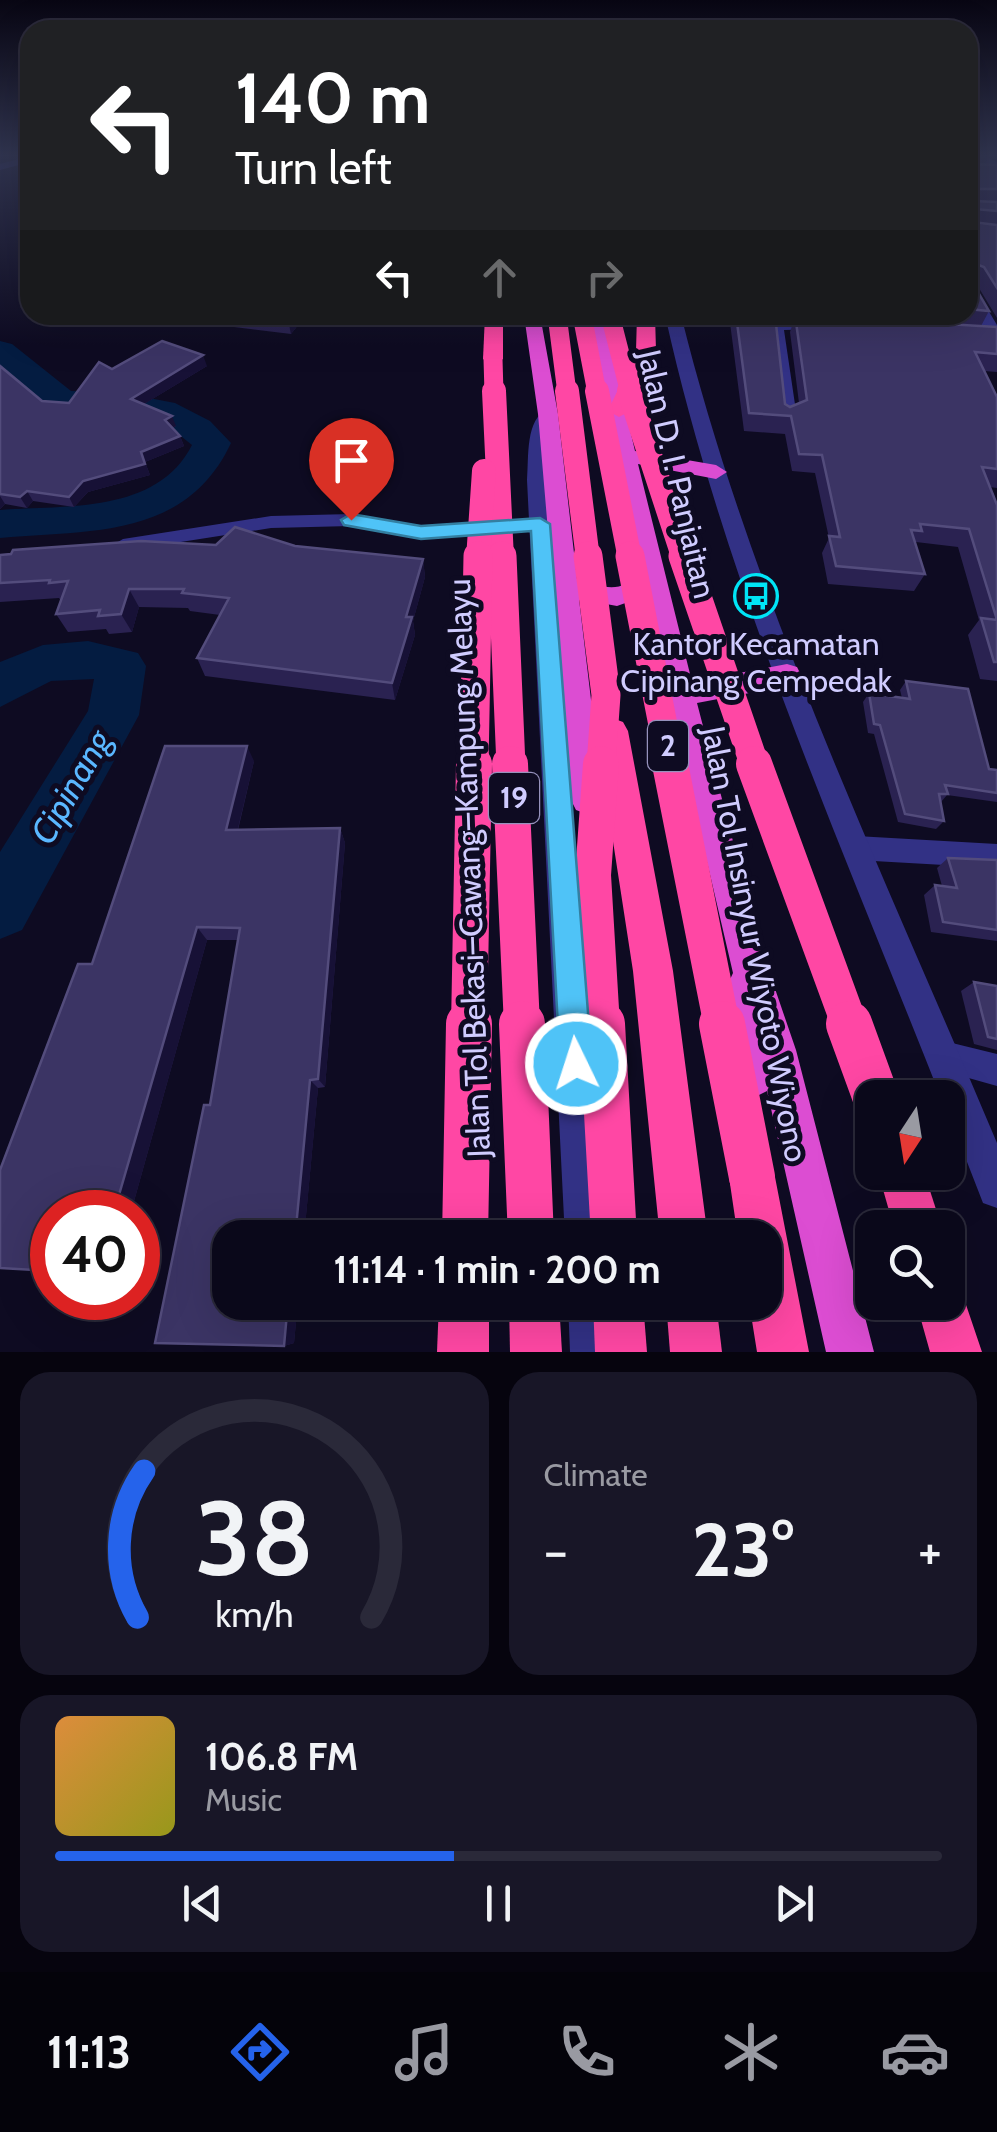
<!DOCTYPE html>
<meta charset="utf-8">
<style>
:root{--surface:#0a081a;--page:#181627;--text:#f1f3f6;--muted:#999aa2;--line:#2a2939;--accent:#2563eb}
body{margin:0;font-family:Cabin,sans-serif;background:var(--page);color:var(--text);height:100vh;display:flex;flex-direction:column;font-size:38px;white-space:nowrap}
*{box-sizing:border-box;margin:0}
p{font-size:32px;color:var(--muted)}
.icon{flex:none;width:55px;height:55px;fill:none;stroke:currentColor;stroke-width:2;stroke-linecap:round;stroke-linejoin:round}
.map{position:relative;height:1352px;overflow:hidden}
.side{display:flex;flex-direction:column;gap:20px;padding:20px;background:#06040e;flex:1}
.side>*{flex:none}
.guide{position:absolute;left:20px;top:20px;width:958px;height:305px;border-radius:30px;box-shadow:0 10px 40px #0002,0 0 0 2px var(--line);background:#202124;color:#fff;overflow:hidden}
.needle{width:65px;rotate:192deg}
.controls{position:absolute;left:855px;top:1080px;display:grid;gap:20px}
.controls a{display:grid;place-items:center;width:110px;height:110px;border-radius:20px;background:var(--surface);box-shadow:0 10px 40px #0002,0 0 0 2px var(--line);font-size:50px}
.speed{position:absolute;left:30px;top:1190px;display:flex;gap:20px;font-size:50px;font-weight:700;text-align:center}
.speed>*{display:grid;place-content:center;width:130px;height:130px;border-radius:50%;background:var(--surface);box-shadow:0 10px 40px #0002,0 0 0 2px var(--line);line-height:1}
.speed .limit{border:15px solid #d22;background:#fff;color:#111}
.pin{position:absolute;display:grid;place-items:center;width:85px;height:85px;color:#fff;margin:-102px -42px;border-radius:50% 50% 50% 0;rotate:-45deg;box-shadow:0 0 10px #0007}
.pin .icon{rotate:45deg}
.me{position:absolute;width:110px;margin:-55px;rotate:356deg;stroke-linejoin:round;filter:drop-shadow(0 0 8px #0008)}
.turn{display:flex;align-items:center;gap:35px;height:210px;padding:0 50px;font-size:45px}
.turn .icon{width:130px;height:130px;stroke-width:2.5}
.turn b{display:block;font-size:70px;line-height:85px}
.lanes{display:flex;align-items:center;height:95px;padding:0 50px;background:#0003;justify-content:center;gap:50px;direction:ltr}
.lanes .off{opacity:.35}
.big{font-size:75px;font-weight:800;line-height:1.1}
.side .card{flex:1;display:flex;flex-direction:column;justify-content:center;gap:15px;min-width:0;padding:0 35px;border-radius:30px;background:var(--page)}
.side .dial{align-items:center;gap:0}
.dial svg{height:260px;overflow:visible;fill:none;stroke:var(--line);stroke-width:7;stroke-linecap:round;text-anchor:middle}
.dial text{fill:var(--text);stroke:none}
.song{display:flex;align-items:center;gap:30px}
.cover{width:120px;height:120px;border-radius:15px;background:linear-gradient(135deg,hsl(30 70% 55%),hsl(60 70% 35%))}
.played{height:10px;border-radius:5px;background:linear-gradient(90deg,var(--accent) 45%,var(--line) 45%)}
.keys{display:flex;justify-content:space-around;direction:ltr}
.heat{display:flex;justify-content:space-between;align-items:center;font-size:55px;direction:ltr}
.side .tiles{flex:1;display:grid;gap:20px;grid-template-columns:1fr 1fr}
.card:last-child{grid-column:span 2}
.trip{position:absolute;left:212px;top:1220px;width:570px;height:100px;border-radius:30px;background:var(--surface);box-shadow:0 10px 40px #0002,0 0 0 2px var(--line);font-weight:800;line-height:100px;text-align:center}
.tabs{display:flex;height:160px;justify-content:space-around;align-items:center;background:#04030a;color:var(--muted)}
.tabs .icon{width:70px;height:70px}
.tabs .active{color:var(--accent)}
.tabs b{font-size:45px;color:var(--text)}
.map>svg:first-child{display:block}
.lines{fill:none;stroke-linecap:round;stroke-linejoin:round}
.river{fill:#041c41;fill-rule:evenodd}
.minor{fill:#323185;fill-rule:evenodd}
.tertiary{fill:#323185;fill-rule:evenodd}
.trunk{fill:#dc4dd2;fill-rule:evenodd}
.motorway{fill:#ff47a4;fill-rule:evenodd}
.motorway-bridge-far4{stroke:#ff47a4;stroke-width:19}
.motorway-bridge-far3{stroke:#ff47a4;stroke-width:24}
.motorway-bridge-far2{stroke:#ff47a4;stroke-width:29}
.motorway-bridge-far1{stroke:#ff47a4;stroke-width:36}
.motorway-bridge{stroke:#ff47a4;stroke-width:46}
.wall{fill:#2a2251;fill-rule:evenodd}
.shaded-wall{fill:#171136}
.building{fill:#3b3464;stroke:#534c7c;stroke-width:2.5}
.route{fill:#4fc3f7;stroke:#337fa1;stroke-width:2.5}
.labels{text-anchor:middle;stroke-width:10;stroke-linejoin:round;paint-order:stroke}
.shield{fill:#0e0b22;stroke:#9692bd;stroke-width:2.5}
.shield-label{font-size:30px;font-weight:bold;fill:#d0ccff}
.street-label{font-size:32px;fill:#d0ccff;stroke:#0e0b22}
.poi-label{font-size:32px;fill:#d0ccff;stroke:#0e0b22}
.water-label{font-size:35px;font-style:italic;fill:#5ab7ff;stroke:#0e0b22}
</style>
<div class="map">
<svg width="997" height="1352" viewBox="0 0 997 1352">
<rect width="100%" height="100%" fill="#0e0b22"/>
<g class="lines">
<g class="river">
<path d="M0,341L12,344L71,391L123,393L175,403L210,421L231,443C186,539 90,530 0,538V510C66,505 157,514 192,445L167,425L143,416L50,409L0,368Z"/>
<polygon points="88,641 138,653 146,666 139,715 22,930 0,939 0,852 88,711 94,679 51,681 0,707 0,662 43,645"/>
</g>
<g class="minor">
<polygon points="30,156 30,162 0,170 0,164"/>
<path d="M968,284L973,285L997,325V341C981,332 967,302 968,284Z"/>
<polygon points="776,322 824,321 831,325 824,329 784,330 797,418 789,423 781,418 769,326"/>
<polygon points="351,514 421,526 540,518 549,524 540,530 421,538 351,526 271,528 123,551 113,545 123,539 271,516"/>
<polygon points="856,836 997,844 997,868 856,860 847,857 843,848 847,839"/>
<polygon points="944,1041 997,1054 997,1086 933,1068 928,1057 933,1046"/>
</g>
<g class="tertiary">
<polygon points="968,155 982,155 997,162 997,169"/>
<path d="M665,315H681C752,601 883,872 997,1143V1208L983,1203L948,1113V1098H941C840,841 725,585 665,315Z"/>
<path d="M548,409L557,414L551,422L547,480L605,1238H565L527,480C529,457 525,419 548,409Z"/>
<polygon points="568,1302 610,1302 614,1352 570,1352"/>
</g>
<path class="trunk" d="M524,315H540L558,414L577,579C601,586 622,597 639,570L587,315H603L635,451L716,465L727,472L716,479L638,464L692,682L787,664L797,667L801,675L797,683L787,686L697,703L760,945L796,1050L874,1352H826L767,1091L753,1098L739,1092L733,1078L727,986L733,973L645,596L617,606L579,599L603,800L598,810L587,814L576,810L571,800L538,414Z"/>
<g class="motorway">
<polygon points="485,315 503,315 503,359 493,365 483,359"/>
<polygon points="637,315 655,315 656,351 630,411 619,417 608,411 636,351"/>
<polygon points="612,718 623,722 628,731 673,971 708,1238 660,1238 633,971 596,731 601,722"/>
<polygon points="752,1154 768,1161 775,1177 809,1352 757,1352 749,1302 765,1302 765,1238 738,1238 729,1177 736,1161"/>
<polygon points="878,1172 924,1172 942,1228 894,1228"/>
<polygon points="948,1280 959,1284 982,1352 930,1352 916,1302 948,1302"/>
<polygon points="439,1302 489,1302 489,1352 437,1352"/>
<polygon points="509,1302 559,1302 562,1352 510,1352"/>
<polygon points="593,1302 643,1302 647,1352 595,1352"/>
<polygon points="666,1302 716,1302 722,1352 670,1352"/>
</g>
<g class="motorway-bridge-far4">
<polyline points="557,315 567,393"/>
<polyline points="582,315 597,393"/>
<polyline points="610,315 630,393"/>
<polyline points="493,359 494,393"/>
</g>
<g class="motorway-bridge-far3">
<polyline points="494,391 502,559"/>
<polyline points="567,391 588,559"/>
<polyline points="597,391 630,559"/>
<polyline points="629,391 684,559"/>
<polyline points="478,559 484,471"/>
</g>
<g class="motorway-bridge-far2">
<polyline points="502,556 511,766"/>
<polyline points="588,556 606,695 601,766"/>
<polyline points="630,556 671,766"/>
<polyline points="683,556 755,766"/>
<polyline points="474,766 478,556"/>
</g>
<g class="motorway-bridge-far1">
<polyline points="510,764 522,1026"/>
<polyline points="601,764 593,875 602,1026"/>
<polyline points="670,764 722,1026"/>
<polyline points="754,764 850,1026"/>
<polyline points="469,1026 474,764"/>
</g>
<g class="motorway-bridge">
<polyline points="522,1024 531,1238"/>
<polyline points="602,1024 614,1238"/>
<polyline points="722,1024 752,1177"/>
<polyline points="849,1024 876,1098"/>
<polyline points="465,1238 469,1024"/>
</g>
</g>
<g class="wall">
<path d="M968,155H989L985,165H997V318L976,283L972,282L989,311L981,326L997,327V372L984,371L997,397V488L990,487L997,505V681L980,679L968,635L979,620L958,547L916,542L915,544L925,574L914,591L828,584L822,553L829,538L815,473L792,471L785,434L744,431L729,315H968ZM775,317H795L790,332L799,403L790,407L785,404ZM840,318H866L924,323Z"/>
<polygon points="132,315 169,315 167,319"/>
<polygon points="208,315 306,315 291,334 210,324"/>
<polygon points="0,366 42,401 69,403 112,369 207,366 144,404 176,426 173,428 180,436 184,446 145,462 150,475 88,492 74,507 33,501 27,508 5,504 0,509"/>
<polygon points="216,545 295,546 423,559 425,577 413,621 415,635 395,700 205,676 197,658 220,615 190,611 188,608 139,607 132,632 109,634 106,629 68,632 56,614 61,601 59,598 0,602 0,555"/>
<polygon points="906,681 989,769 997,793 997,802 947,795 941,802 944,821 936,829 898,822 874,734 868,733 863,702 869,693 902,698 900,690"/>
<polygon points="254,761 238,830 340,828 345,843 325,1087 318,1088 294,1343 284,1346 210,1105 238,940 207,940 131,1212 52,1212 92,964"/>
<polygon points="948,858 997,860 997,941 931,932 924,895 935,885 942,886 937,868"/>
<polygon points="974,982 997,986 997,1050 974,1044 961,991"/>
</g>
<g class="shaded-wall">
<polygon points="287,315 306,315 291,334"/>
<polygon points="203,355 207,366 136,409 131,399"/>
<polygon points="172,416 176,426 169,430 165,420"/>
<polygon points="180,436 184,446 145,462 150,475 88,492 74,507 69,497 83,481 141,452"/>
<polygon points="27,491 33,501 27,508 20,497"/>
<polygon points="0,496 5,504 0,509"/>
<polygon points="423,559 425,577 413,621 415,635 395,700 392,683 406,617"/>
<polygon points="129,589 139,607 132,632 121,614"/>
<polygon points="247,746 254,761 234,845 226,830"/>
<polygon points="340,828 345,843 325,1087 318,1079"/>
<polygon points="197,927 207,940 131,1212 114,1212"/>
<polygon points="310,1080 318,1088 304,1238 295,1238"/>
<polygon points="288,1302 298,1302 294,1343 284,1346"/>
</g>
<g class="building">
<polygon points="968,155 971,155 971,164 997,165 997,189 972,189 974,201 997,202 997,211 975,209 971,213 972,222 997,225 997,288 984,267 976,264 972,268 972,282 989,311 968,309"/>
<polygon points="736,315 775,315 785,404 790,407 807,400 795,315 997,327 997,354 975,352 997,397 997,469 982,467 997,505 997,662 994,662 981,618 997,620 969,529 920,524 922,531 911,530 925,574 836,566 829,536 840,537 822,455 799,454 791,416 749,413"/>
<polygon points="162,341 203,355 131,399 172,416 165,420 180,436 141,452 145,464 83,481 69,497 27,491 20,497 0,494 0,366 42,401 69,403 99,362 112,369"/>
<polygon points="235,527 295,546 423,559 406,617 412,617 392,683 197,658 229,598 182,593 184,589 129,589 121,614 98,616 100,610 56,614 68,581 49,583 50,580 0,583 0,555 11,554 13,550 141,541 216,545"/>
<polygon points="906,681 968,689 989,769 997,770 997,793 945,785 948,794 939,794 944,821 905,814 880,725 874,724 869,693 910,699"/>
<polygon points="165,746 247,746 226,830 340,828 318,1079 310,1080 295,1238 230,1238 230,1302 288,1302 284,1346 155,1343 204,1105 210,1105 240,928 197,927 114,1212 52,1212 52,1271 0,1268 0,1170 78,964 92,964"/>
<polygon points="948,858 997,860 997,930 943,922 935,885 957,888"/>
<polygon points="974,982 997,986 997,1039 988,1037"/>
</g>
<linearGradient id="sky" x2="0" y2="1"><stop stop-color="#080613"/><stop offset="0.45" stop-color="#30344f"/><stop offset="1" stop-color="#30344f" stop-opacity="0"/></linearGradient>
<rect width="997" height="345" fill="url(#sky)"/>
<polygon class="route" points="351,514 421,526 540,518 550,524 592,1064 587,1075 576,1080 565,1075 560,1064 531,531 421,539 344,525 341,520"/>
<defs>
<g id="bus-ring" transform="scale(2.25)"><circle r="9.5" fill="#0e0b22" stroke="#00e5f7" stroke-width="1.5"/><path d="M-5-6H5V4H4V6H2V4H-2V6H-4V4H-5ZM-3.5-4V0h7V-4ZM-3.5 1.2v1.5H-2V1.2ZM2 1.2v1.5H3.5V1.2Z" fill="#00e5f7"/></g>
</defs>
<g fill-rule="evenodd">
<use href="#bus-ring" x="756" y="596"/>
</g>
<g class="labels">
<g class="shield">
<rect x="648" y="721" width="40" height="50" rx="8"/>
<rect x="489" y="773" width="50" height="50" rx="8"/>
</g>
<g class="shield-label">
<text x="668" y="756">2</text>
<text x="514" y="808">19</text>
</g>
<g class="street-label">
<text transform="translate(677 474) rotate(77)" y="11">Jalan D. I. Panjaitan</text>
<text transform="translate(469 868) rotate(-92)" y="11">Jalan Tol Bekasi–Cawang–Kampung Melayu</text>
<text transform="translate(755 944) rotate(79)" y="11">Jalan Tol Insinyur Wiyoto Wiyono</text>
</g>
<g class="poi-label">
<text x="756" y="655">Kantor Kecamatan<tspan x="756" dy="37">Cipinang Cempedak</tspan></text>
</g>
<g class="water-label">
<text transform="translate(71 787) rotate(-60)" y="12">Cipinang</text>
</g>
</g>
</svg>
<div class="controls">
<a><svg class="needle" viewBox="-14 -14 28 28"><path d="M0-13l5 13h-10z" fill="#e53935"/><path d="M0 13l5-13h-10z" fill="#999aa2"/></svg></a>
<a><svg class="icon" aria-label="search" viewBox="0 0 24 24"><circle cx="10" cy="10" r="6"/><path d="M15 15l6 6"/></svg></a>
</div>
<div class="speed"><div class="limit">40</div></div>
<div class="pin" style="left:351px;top:520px;background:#d93025"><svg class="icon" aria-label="arrive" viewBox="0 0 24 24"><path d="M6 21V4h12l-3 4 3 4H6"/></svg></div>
<svg class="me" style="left:576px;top:1064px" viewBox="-20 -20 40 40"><circle r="17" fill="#4fc3f7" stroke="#fff" stroke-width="3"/><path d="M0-11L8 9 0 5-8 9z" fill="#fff"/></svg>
<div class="trip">11:14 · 1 min · 200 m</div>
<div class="guide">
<div class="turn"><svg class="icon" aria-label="left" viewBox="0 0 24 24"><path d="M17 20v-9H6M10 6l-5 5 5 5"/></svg><div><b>140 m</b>Turn left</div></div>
<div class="lanes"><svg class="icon" aria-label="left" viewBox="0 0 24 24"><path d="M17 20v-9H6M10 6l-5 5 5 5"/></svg><svg class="icon off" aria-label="ahead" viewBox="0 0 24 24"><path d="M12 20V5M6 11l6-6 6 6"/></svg><svg class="icon off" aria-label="right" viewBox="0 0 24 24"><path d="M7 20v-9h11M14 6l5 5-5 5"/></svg></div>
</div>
</div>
<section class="side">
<div class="tiles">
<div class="card dial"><svg viewBox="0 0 100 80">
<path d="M14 69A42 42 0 1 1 86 69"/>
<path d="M14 69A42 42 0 0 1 16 24" stroke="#2563eb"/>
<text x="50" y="56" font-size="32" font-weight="700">38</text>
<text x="50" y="72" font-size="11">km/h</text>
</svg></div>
<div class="card"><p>Climate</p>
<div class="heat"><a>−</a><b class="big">23°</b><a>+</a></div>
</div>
<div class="card">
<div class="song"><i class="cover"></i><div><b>106.8 FM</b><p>Music</p></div></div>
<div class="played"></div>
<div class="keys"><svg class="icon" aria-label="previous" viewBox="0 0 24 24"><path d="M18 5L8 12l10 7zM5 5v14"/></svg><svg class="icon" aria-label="pause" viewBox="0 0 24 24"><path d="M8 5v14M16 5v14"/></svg><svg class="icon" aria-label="next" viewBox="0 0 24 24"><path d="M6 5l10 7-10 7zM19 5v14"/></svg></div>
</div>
</div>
</section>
<nav class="tabs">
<b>11:13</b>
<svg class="icon active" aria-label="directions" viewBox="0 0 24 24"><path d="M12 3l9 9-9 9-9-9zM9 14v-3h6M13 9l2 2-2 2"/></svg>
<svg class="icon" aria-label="music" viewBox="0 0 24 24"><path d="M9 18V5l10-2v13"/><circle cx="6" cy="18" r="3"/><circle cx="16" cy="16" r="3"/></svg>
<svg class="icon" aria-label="phone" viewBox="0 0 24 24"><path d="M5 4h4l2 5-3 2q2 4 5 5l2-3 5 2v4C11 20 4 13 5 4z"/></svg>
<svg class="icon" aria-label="climate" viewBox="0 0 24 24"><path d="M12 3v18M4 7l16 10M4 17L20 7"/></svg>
<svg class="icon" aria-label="car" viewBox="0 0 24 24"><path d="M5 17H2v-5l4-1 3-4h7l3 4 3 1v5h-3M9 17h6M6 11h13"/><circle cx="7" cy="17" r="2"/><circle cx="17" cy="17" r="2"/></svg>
</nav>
